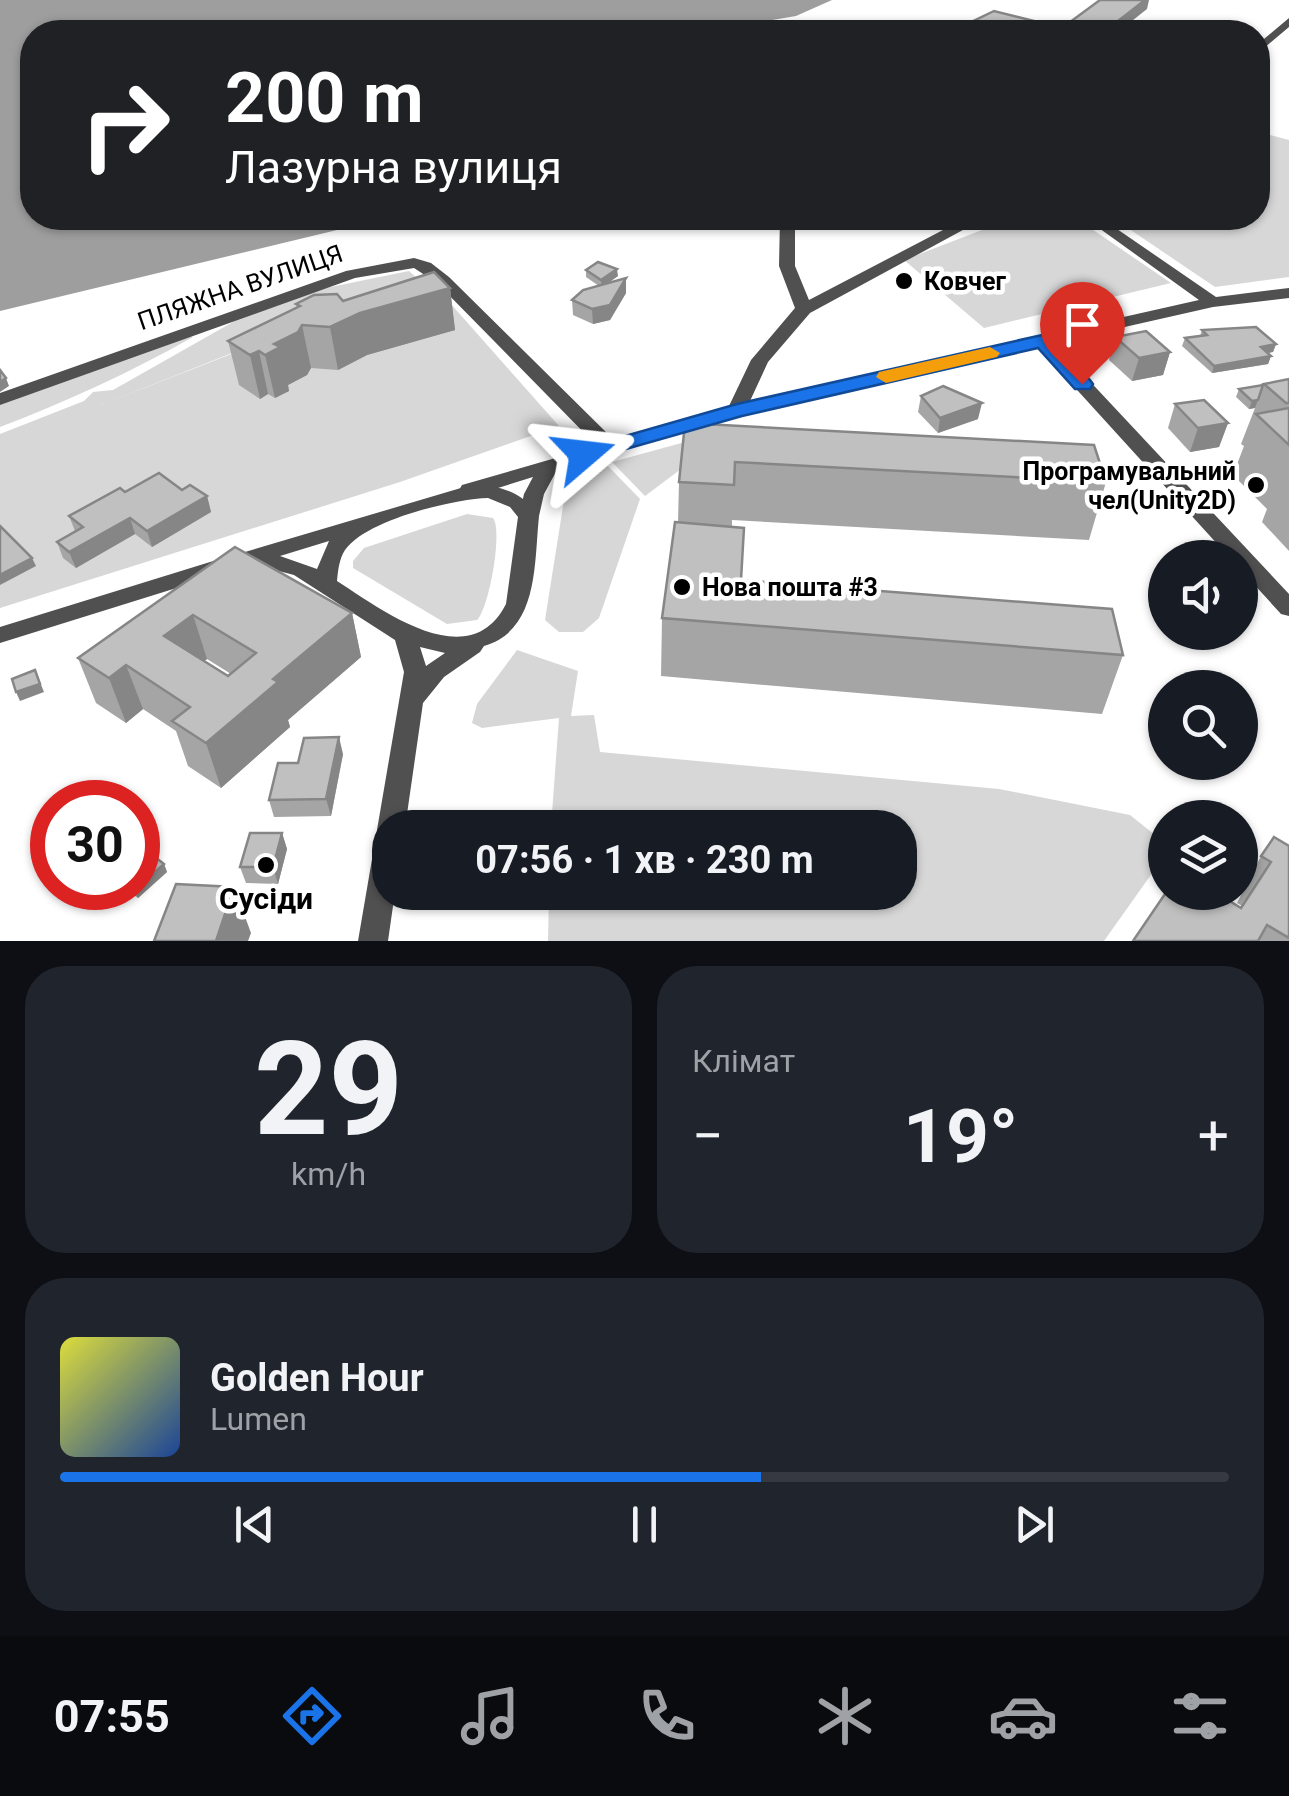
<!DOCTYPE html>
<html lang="uk">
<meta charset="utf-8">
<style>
:root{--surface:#171b24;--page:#20242c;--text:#f1f3f6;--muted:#9ea1a6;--line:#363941;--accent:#1a73e8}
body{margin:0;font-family:Roboto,sans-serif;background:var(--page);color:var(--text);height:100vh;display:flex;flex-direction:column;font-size:38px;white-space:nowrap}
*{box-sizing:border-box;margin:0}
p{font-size:32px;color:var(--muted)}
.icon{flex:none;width:55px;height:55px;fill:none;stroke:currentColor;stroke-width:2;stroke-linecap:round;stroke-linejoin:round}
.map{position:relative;height:941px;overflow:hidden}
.panel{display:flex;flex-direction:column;gap:25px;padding:25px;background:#0d0f14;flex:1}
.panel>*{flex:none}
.top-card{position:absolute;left:20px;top:20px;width:1250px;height:210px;border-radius:40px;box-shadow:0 2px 8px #0004;background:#202124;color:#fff;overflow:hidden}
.buttons{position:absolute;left:1148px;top:540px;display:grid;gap:20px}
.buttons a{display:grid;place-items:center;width:110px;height:110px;border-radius:50%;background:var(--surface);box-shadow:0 2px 8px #0004;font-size:50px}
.speed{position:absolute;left:30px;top:780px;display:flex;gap:20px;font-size:50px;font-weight:700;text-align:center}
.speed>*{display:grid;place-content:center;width:130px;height:130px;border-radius:50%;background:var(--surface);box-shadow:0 2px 8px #0004;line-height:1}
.speed .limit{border:15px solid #d22;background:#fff;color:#111}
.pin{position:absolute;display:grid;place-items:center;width:85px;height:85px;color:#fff;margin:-102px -42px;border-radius:50% 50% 50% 0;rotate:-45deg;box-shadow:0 0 10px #0007}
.pin .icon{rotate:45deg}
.me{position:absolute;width:110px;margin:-55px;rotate:73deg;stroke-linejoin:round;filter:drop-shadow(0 0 8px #0008)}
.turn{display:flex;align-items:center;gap:35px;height:210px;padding:0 40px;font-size:45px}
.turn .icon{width:130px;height:130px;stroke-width:2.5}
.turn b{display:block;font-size:70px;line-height:85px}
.big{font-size:75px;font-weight:700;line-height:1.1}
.panel .tile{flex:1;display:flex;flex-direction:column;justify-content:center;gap:15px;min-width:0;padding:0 35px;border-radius:40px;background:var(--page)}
.panel .dial{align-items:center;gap:0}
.dial b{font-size:130px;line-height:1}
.song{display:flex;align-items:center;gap:30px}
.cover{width:120px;height:120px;border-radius:15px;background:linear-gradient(135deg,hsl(60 70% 55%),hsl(220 70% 35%))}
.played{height:10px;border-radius:5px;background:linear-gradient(90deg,var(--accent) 60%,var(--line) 60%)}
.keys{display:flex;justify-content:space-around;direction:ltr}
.heat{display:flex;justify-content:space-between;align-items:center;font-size:55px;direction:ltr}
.panel .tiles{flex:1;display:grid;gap:25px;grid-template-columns:1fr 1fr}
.tile:last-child{grid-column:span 2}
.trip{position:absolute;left:372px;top:810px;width:545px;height:100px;border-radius:40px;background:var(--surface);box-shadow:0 2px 8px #0004;font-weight:700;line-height:100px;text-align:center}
.menu{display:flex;height:160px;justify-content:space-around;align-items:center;background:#090b0e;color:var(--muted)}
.menu .icon{width:70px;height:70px}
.menu .current{color:var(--accent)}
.menu b{font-size:45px;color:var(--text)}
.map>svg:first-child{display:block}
.green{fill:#d7d7d7}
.water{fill:#9e9e9e}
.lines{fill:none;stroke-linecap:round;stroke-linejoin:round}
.minor{fill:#505050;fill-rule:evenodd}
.tertiary{fill:#505050;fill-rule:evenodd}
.wall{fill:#a5a5a5;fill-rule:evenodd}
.shaded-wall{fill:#868686}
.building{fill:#c0c0c0;stroke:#868686;stroke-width:2.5;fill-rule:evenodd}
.route{fill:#1a73e8;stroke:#114b97;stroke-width:2.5}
.slow{fill:#f59e0b}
.poi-dot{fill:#000;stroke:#fff;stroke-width:4}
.labels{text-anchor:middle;stroke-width:9;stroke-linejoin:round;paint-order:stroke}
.poi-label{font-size:25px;font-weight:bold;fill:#000;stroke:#fff;text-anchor:start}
.street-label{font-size:25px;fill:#000;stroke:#fff}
.near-poi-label{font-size:30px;font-weight:bold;fill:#000;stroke:#fff}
</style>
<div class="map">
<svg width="1289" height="941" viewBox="0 0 1289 941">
<rect width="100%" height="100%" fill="#fff"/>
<g class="green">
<polygon points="1258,132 1289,140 1289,277 1215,287 1113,218 1258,218"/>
<polygon points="1029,218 1080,221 1171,283 984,328 904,260 982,230"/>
<polygon points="409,271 418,279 101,405 427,277 559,426 400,482 0,608 0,434 84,401 93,392 113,390 240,318 316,290"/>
<path d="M190,336L193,337C129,373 68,401 0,427V403Z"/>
<polygon points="707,436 705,451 645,496 612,462"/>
<polygon points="606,464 640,499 599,618 583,632 559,632 545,620 568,475"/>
<path d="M467,514L493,518C503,531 489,608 477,620L447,624L353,568V561L364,548Z"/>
<polygon points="517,650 578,671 571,716 594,715 600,752 999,789 1130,815 1165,843 1165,855 1104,941 548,941 549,893 900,892 900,828 551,827 559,718 482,728 472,723 477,704"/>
</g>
<polygon class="water" points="0,0 832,0 796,16 700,32 32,32 32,218 387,218 0,311"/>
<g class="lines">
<g class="minor">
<polygon points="1289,18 1289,27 1258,53 1258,44"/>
<polygon points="780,218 795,218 795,266 809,300 966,218 985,218 810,313 768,362 750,401 1199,300 1085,218 1101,218 1216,297 1289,288 1289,298 1213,307 1054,343 1289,594 1289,616 1281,614 1240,569 1240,558 1230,558 1038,347 742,415 557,470 544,494 539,516 529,523 519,516 524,494 533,477 469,497 459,490 462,485 597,446 437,283 414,268 355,278 0,405 0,393 346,271 414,258 431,263 449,277 614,440 729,406 751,360 795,308 779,266"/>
</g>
<g class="tertiary">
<path d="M471,485C501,485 522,492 539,516C534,563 539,630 484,646L480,652L444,677L423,703L405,828H390V892H395L388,941H358L404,672L395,640L294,575L245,562L242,557L245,552ZM488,498L510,507L518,517L506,604C469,677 381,609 337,581C338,571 339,559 345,550C366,520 453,499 488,498ZM329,541L317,569L280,556ZM420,647L445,653L426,666Z"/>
<polygon points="223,558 231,561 234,566 231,571 0,643 0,627"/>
</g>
</g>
<g class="wall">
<polygon points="586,270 618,276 607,284 626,278 626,293 610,320 593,324 573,315 572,300 599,286 586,277"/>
<polygon points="450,288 455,330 367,355 338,370 311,368 307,375 288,385 289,391 275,398 268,394 260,399 239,385 228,341 297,308 296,304 343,301"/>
<polygon points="1202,330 1276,344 1273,352 1268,353 1271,356 1268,364 1212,373 1182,346 1185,338 1200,336"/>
<polygon points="1115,337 1170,352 1163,375 1132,381 1109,360"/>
<polygon points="1289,379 1289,551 1262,522 1267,509 1233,475 1244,446 1241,444 1255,408 1249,409 1236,397 1239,389"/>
<polygon points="921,396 978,419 938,433 918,412"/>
<polygon points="1175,404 1228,423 1219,447 1190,452 1168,428"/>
<polygon points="685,423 1106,482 1089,540 732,520 732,527 741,580 1123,655 1102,714 661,676 662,618 678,523 679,482"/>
<polygon points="182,490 207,496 211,512 152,547 135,534 76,568 63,558 57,542 75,531 69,516 125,492"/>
<path d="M235,547L352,613L361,657L288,720L290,727L221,788L188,766L176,731L143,709L126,723L96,703L78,658ZM207,659L231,674L228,676L204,661Z"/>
<polygon points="343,754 331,816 274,817 269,800 298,763"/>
<polygon points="282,833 287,849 278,884 246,883 240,867"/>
<polygon points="1289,846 1289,941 1133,941 1180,903 1241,908 1242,906 1237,903 1261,856"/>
<polygon points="164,864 167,872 138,898 124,888 138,888"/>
</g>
<g class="shaded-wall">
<polygon points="1145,0 1149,0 1147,9 1118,32 1104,32"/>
<polygon points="617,269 618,276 602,287 601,280"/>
<polygon points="626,278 626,293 610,320 593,324 592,309"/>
<polygon points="450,288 455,330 367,355 338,370 330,327 360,313"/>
<polygon points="302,325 311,368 307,375 288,385 289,391 275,398 265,355 274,344"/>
<polygon points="1276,344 1273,352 1258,354 1261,347"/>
<polygon points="259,351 268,394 260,399 250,355"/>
<polygon points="1170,352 1163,375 1132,381 1139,358"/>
<polygon points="1271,356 1268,364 1212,373 1214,366"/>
<polygon points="6,378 9,386 0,392 0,382"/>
<polygon points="1258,400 1255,408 1249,409 1252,401"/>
<polygon points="982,403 978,419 938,433 940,418"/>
<polygon points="1228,423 1219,447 1190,452 1198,428"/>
<polygon points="207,496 211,512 152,547 147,531"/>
<polygon points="130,518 135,534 76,568 69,552"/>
<polygon points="32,558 36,566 0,585 0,575"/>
<polygon points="352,613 361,657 288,720 290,727 221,788 206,743 273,679"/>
<polygon points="193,615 207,659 180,681 164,636"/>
<polygon points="126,665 143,709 126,723 109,678"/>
<polygon points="35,670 44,692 20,701 16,692"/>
<polygon points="339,737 343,754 331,816 326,799"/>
<polygon points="282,833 287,849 278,884 273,867"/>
<polygon points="164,864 167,872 138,898 134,890"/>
<polygon points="234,887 251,933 248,941 216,941"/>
</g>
<g class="building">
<polygon points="1100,0 1145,0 1104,32 973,32 959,28 994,11 1062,28"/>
<polygon points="598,262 617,269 601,280 586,270"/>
<polygon points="434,272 450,288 360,313 330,327 302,325 298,332 274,344 280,347 265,355 259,351 250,355 228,341 300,306 296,304 314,295 337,294 343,301"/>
<polygon points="626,278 610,305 592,309 572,300 583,290"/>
<polygon points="1256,327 1276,344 1261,347 1271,356 1214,366 1185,338 1207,335 1202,330"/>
<polygon points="1146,331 1170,352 1139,358 1115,337"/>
<polygon points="0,370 6,378 0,382"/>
<polygon points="1289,379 1289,403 1286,403 1264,384"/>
<polygon points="1263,385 1258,400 1252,401 1239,389"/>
<polygon points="943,386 982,403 940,418 921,396"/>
<polygon points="1204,400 1228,423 1198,428 1175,404"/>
<polygon points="1289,408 1289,445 1256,414"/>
<polygon points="685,423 1094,445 1106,482 735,462 734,485 679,482"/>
<polygon points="159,473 182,490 190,485 207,496 147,531 130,518 69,552 57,542 83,527 69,516 120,488 125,492"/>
<polygon points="675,522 744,528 741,580 1112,609 1123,655 662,618"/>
<polygon points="0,526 32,558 0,575"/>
<path d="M235,547L352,613L273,679L278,682L206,743L172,721L190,707L126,665L109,678L78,658ZM193,615L256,653L228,676L164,636Z"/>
<polygon points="35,670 40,684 16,692 12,679"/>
<polygon points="339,737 326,799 269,800 278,763 298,763 304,738"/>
<polygon points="250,833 282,833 273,867 240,867"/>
<polygon points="1274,837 1289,846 1289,938 1267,925 1258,941 1133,941 1165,894 1180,903 1187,892 1215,892 1241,908 1271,862 1261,856"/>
<polygon points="150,853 164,864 138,887 138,864"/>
<polygon points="176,884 234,887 216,941 154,941"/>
</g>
<polygon class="route" points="1042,335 1050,337 1090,380 1093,384 1090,389 1075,389 1038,348 742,416 584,461 573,454 576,450 737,404"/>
<polygon class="slow" points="990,347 1000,353 997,357 886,383 876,377 879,372"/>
<g class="poi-dot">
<circle cx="904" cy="281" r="10"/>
<circle cx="1256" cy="485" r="10"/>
<circle cx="682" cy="587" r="10"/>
<circle cx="266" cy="865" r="10"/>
</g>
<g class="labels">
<g class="poi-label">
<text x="924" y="290">Ковчег</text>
<text x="1236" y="480" text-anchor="end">Програмувальний<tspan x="1236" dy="29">чел(Unity2D)</tspan></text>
<text x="702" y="596">Нова пошта #3</text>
</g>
<g class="street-label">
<text transform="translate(240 287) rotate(-19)" y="9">ПЛЯЖНА ВУЛИЦЯ</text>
</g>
<g class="near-poi-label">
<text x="266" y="909">Сусіди</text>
</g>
</g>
</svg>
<div class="buttons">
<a><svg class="icon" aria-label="sound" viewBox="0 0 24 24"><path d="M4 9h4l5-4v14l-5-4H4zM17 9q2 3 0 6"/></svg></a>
<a><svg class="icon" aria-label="search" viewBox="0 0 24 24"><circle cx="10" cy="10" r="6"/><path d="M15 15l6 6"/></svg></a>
<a><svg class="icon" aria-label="layers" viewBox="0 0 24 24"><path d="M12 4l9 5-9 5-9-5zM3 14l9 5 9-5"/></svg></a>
</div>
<div class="speed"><div class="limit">30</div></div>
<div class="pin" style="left:1082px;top:384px;background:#d93025"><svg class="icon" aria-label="arrive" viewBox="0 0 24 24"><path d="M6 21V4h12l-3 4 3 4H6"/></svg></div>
<svg class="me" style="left:584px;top:454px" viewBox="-20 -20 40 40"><path d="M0-17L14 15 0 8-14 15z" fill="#1a73e8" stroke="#fff" stroke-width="4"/></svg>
<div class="trip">07:56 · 1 хв · 230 m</div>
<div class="top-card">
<div class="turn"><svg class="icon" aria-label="right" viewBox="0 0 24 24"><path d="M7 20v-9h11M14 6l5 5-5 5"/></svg><div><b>200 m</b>Лазурна вулиця</div></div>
</div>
</div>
<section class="panel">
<div class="tiles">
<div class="tile dial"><b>29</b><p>km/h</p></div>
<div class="tile"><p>Клімат</p>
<div class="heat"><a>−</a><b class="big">19°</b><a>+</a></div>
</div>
<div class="tile">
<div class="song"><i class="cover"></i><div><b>Golden Hour</b><p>Lumen</p></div></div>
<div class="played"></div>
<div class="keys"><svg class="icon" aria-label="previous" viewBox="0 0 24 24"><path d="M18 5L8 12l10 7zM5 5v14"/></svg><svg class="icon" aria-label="pause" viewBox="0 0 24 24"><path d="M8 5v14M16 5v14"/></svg><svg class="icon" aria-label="next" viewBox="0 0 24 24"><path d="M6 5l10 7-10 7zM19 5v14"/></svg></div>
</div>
</div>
</section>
<nav class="menu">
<b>07:55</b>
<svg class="icon current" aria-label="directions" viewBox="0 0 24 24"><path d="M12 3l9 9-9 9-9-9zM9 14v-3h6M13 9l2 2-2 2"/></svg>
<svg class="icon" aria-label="music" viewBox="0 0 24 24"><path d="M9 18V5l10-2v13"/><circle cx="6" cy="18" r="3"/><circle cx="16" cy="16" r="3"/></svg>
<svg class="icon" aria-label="phone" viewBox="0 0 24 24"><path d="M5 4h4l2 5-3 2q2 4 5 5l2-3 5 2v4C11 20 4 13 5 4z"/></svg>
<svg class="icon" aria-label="climate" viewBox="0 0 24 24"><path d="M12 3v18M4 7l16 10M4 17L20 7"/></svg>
<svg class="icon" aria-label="car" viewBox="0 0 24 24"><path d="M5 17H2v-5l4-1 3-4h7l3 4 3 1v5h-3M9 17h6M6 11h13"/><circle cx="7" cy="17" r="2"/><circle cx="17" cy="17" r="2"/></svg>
<svg class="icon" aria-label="filters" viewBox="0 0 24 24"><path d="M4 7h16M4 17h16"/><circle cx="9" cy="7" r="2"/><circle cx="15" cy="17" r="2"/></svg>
</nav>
